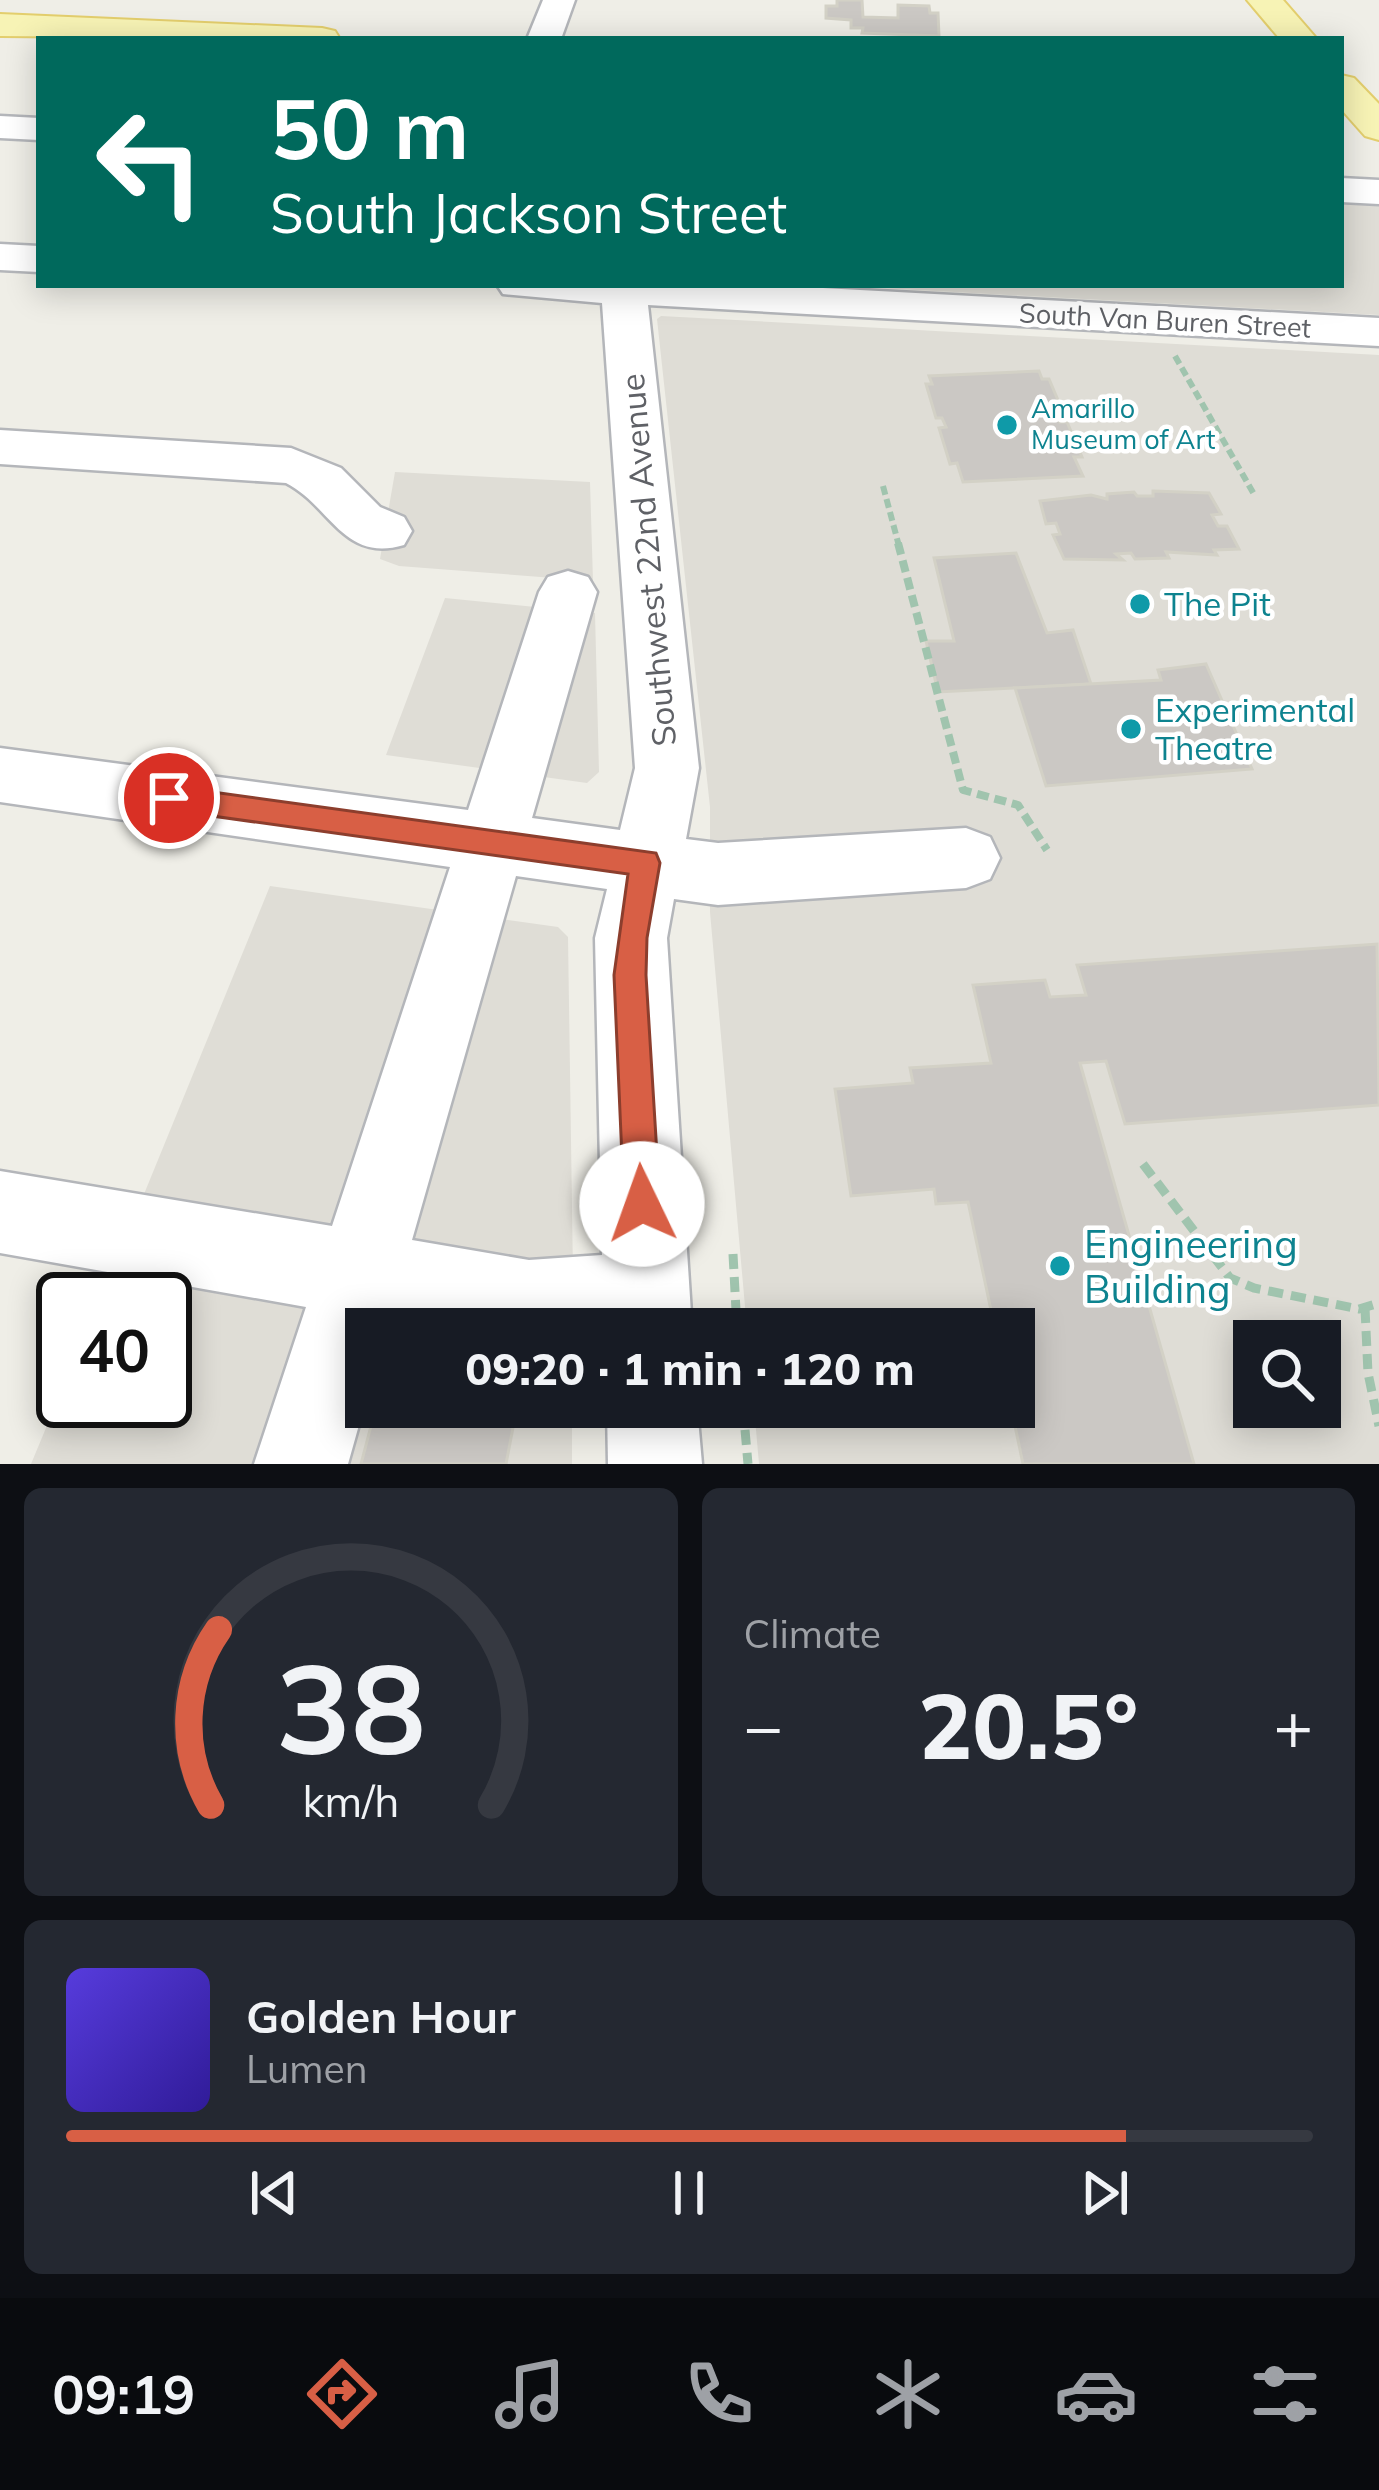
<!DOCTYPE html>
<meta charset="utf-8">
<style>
:root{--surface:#171b24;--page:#242831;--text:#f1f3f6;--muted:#9ea1a6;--line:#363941;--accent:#d85f45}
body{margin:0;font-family:Mulish,sans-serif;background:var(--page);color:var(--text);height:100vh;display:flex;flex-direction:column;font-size:45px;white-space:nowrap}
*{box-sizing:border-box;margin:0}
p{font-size:39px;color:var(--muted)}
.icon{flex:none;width:66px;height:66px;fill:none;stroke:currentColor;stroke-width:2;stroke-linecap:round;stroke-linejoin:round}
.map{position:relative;height:1464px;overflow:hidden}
.side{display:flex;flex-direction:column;gap:24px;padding:24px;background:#0d0f14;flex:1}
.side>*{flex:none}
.top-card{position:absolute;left:36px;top:36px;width:1308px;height:252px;border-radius:0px;box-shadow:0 6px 30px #0003;background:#00695c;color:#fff;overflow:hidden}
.fabs{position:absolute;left:1233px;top:1320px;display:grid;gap:24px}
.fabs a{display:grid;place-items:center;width:108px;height:108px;border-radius:0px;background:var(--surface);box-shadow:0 6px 30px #0003;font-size:60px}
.speed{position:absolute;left:36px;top:1272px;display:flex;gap:24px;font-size:60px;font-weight:700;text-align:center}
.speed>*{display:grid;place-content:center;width:156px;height:156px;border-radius:50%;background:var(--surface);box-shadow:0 6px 30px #0003;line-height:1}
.speed .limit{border:6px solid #111;border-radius:18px;background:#fff;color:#111}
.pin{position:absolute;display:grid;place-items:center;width:102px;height:102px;color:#fff;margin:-51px;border:6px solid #fff;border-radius:50%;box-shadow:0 3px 12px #0007}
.me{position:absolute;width:132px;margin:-66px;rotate:357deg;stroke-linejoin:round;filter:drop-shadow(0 0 9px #0008)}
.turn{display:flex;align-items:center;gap:42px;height:252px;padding:0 36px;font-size:54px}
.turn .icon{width:156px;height:156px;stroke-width:2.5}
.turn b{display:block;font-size:84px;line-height:102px}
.big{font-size:90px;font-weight:800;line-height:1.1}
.side .card{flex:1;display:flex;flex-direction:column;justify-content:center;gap:18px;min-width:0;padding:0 42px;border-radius:18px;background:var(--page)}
.side .dial{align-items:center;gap:0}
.dial svg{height:312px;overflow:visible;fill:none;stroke:var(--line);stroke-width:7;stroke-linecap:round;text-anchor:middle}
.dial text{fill:var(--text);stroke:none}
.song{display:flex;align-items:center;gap:36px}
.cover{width:144px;height:144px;border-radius:18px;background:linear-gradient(135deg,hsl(250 70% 55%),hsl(250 70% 35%))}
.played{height:12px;border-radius:6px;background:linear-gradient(90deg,var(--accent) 85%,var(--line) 85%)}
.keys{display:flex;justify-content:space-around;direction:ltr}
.heat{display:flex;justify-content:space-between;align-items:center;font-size:66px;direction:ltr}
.side .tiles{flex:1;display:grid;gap:24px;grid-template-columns:1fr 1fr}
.card:last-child{grid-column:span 2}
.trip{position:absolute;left:345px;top:1308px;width:690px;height:120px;border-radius:0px;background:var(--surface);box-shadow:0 6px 30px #0003;font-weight:800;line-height:120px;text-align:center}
.tab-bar{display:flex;height:192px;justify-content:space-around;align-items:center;background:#090b0e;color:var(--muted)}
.tab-bar .icon{width:84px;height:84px}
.tab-bar .selected{color:var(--accent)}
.tab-bar b{font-size:54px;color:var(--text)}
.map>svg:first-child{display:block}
.education{fill:#dfddd6;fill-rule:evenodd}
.building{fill:#cbc8c4;stroke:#d3d1c6;stroke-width:3}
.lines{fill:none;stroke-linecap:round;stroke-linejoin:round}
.minor-casing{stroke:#b4b6ba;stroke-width:5}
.major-casing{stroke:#e3ce6d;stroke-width:4}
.path-far2{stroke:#a0c4ae;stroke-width:6;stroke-dasharray:9 4.5;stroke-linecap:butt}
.path-far1{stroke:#a0c4ae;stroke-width:8;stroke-dasharray:12 6;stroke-linecap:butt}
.path{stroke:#a0c4ae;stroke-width:9;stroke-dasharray:15 8;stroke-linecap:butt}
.minor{fill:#fff;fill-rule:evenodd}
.major{fill:#f7f3b5;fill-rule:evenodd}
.route{fill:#d85f45;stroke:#8c3e2d;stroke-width:3}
.culture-dot{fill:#0f9aa8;stroke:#fff;stroke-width:4.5}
.labels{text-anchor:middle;stroke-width:9;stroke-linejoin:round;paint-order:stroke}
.far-street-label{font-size:27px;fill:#5f6166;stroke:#fff}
.far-culture-label{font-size:27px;fill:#0d838f;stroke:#fff;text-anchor:start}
.street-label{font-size:33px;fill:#5f6166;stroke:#fff}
.culture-label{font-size:33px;fill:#0d838f;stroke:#fff;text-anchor:start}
.near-culture-label{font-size:39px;fill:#0d838f;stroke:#fff;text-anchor:start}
</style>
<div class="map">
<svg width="1379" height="1464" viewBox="0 0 1379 1464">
<rect width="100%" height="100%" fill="#efeee7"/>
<g class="education">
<polygon points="1341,197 1379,199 1379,315 827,285 1341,285"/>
<path d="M661,316L1379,355V1464H759L754,1407H1014V1329H747L710,912V807L657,319ZM1254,1341H1320V1407H1254Z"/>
<polygon points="395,472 590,482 593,581 399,566 380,559"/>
<polygon points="445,598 595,613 599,772 587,783 386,755"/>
<polygon points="270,886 558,927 568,937 573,1275 142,1199"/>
<polygon points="111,1270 423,1329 366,1329 366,1407 572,1407 572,1464 31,1464 63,1387 63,1401 165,1401 165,1299 99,1299"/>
</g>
<g class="building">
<polygon points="837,0 862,0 863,17 898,18 898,5 929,6 930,13 938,13 939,36 862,33 863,28 851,28 851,20 826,18 826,6 837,6"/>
<polygon points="1039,371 1042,379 1049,379 1063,412 1056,412 1060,422 1067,422 1082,457 1074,457 1083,476 963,482 957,463 950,464 939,428 946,427 942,418 936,418 926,384 932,384 929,376"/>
<polygon points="1153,491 1209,493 1221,514 1212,515 1218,526 1227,526 1239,549 1214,550 1217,555 1166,552 1169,558 1135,559 1131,553 1116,554 1123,560 1064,559 1053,535 1060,534 1056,523 1046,524 1040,501 1091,495 1107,499 1107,494 1134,492 1137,496 1153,496"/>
<polygon points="1016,553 1047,633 1073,630 1091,684 938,692 926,641 954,641 934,558"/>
<polygon points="1206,664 1252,769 1046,786 1015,688 1161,680 1158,670"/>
<polygon points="1377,944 1379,1105 1125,1124 1106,1061 1080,1063 1194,1464 1023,1464 1011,1407 1014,1329 995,1329 968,1202 936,1204 934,1189 851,1196 835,1089 913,1083 910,1068 991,1063 973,985 1045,980 1050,997 1086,995 1077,965"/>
<polygon points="376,1407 517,1407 506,1464 361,1464"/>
</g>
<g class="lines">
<g class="minor-casing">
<g id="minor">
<polygon points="543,0 575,0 561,39 527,39"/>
<polygon points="0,116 39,118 39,140 0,138"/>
<polygon points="1341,178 1379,180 1379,204 1341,202"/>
<polygon points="0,244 39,246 39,272 0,270"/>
<path d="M497,285H767L1379,318V346L648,305L699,768L686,839L718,843L966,828L990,837L1000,858L990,879L966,888L718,905L674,899L667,938L692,1329H430L388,1322L386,1329H366V1400L348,1464H254L306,1307L0,1253V1171L332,1226L450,867L0,802V748L468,810L539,592L548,577L568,571L588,577L597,592L532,818L620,830L635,768L602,303L503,294ZM516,876L607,889L595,938L602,1255L529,1260L412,1240Z"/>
<path d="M0,430L291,448L341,468L380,507L404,517L412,531L404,545C343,563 331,506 286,483L0,464Z"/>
<polygon points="607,1407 697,1407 702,1464 608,1464"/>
</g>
</g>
<g class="major-casing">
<g id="major">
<polygon points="1247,0 1283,0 1317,39 1280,39"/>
<polygon points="0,14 322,28 335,31 340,39 0,36"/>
<polygon points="1341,75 1354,78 1379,104 1379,140 1365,136 1341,109"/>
</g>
</g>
<g class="path-far2">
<polyline points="1175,356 1255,496"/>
<polyline points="883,486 899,546"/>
</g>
<polyline class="path-far1" points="898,543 963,790 1018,805 1047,850"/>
<g class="path">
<polyline points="1143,1164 1230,1278 1254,1288 1359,1309 1379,1303"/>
<polyline points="733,1254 737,1329"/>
<polyline points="1365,1308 1368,1373 1379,1426"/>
<polyline points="743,1407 748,1464"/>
</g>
<use href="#minor" class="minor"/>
<use href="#major" class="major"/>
</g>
<polygon class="route" points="169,786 656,853 660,863 647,938 646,975 660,1204 654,1217 642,1222 629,1217 624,1204 614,975 628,874 169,810 159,807 155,798 159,790"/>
<g class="culture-dot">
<circle cx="1007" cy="425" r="12"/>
<circle cx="1140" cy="604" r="12"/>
<circle cx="1131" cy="729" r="12"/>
<circle cx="1060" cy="1266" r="12"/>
</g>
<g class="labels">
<g class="far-street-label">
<text transform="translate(1165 321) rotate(3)" y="9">South Van Buren Street</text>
</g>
<g class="far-culture-label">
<text x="1031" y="418">Amarillo<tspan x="1031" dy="31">Museum of Art</tspan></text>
</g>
<g class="street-label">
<text transform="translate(648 560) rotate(-95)" y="12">Southwest 22nd Avenue</text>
</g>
<g class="culture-label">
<text x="1164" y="616">The Pit</text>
<text x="1155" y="722">Experimental<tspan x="1155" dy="38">Theatre</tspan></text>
</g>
<g class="near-culture-label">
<text x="1084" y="1258">Engineering<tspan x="1084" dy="45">Building</tspan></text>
</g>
</g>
</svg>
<div class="fabs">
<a><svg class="icon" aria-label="search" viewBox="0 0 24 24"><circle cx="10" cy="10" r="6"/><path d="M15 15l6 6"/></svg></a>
</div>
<div class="speed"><div class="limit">40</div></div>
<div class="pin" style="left:169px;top:798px;background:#d93025"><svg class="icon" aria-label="arrive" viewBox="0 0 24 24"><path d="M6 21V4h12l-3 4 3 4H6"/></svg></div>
<svg class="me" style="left:642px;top:1204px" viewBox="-20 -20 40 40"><circle r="19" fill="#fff"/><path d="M0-13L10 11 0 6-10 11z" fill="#d85f45"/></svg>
<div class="trip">09:20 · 1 min · 120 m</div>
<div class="top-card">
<div class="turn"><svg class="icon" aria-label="left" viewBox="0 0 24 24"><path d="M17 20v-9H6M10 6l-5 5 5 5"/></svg><div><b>50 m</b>South Jackson Street</div></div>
</div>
</div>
<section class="side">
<div class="tiles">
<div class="card dial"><svg viewBox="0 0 100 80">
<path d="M14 69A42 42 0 1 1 86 69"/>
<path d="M14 69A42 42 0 0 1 16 24" stroke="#d85f45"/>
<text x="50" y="56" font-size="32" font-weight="700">38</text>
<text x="50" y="72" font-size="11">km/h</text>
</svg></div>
<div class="card"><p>Climate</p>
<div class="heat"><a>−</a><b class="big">20.5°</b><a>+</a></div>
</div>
<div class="card">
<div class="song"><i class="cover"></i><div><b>Golden Hour</b><p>Lumen</p></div></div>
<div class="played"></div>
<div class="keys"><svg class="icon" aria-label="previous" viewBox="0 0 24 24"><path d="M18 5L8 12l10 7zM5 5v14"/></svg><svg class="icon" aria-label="pause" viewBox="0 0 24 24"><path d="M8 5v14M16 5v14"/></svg><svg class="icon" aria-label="next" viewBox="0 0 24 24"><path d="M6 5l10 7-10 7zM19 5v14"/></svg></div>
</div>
</div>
</section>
<nav class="tab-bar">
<b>09:19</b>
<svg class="icon selected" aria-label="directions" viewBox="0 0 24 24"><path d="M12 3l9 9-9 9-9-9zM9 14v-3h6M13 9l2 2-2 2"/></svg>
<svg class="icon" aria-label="music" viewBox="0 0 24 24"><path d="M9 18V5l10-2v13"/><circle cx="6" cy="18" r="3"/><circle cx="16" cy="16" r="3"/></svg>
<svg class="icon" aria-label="phone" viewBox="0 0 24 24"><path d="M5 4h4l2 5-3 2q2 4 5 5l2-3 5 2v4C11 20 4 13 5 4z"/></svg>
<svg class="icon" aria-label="climate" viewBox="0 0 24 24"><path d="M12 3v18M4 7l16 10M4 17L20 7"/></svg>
<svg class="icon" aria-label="car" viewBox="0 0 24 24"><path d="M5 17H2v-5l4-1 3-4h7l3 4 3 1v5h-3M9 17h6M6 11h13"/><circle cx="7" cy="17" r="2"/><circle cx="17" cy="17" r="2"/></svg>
<svg class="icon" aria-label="filters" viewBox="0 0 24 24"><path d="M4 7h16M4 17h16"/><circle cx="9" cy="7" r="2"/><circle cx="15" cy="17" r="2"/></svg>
</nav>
